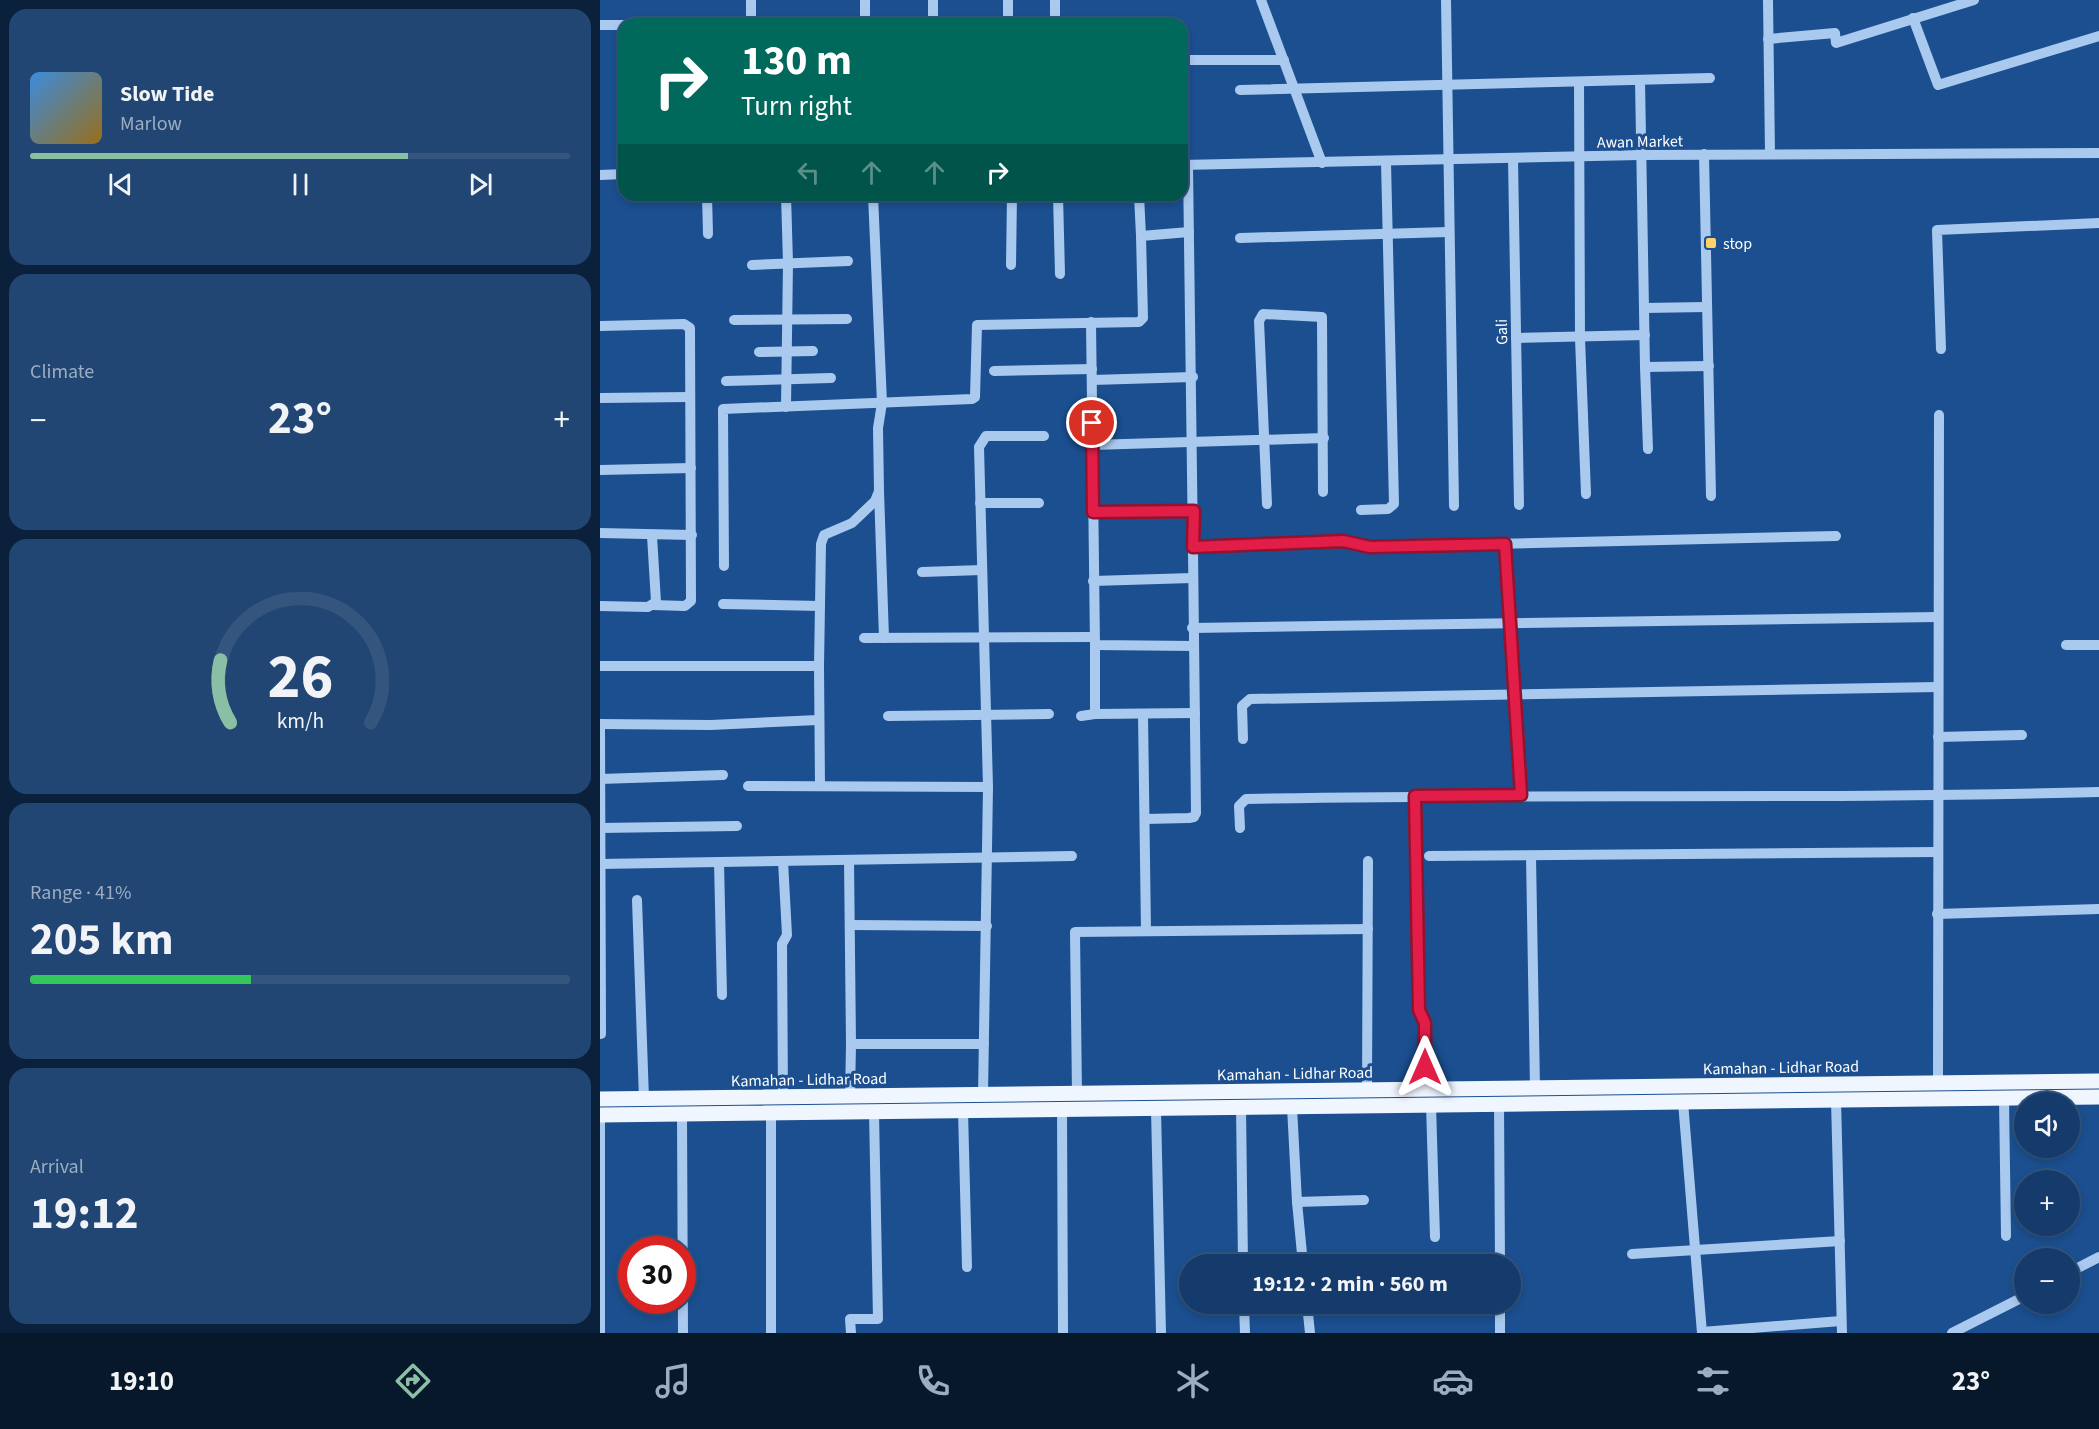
<!DOCTYPE html>
<meta charset="utf-8">
<style>
:root{--surface:#143b6b;--page:#214673;--text:#f1f3f6;--muted:#9dadc1;--line:#33557e;--accent:#8abfa5}
body{margin:0;font-family:"Source Sans 3",sans-serif;background:var(--page);color:var(--text);height:100vh;display:flex;flex-direction:column;font-size:22px;white-space:nowrap}
*{box-sizing:border-box;margin:0}
p{font-size:20px;color:var(--muted)}
.icon{flex:none;width:33px;height:33px;fill:none;stroke:currentColor;stroke-width:2;stroke-linecap:round;stroke-linejoin:round}
.map{position:relative;flex:1;overflow:hidden}
.details{display:flex;flex-direction:column;gap:9px;padding:9px;background:#0b203b;width:600px}
.details>*{flex:none}
.hud{position:absolute;left:18px;top:18px;width:570px;height:183px;border-radius:18px;box-shadow:0 3px 9px #0003,0 0 0 2px var(--line);background:#00695c;color:#fff;overflow:hidden}
.controls{position:absolute;left:1414px;top:1092px;display:grid;gap:12px}
.controls a{display:grid;place-items:center;width:66px;height:66px;border-radius:50%;background:var(--surface);box-shadow:0 3px 9px #0003,0 0 0 2px var(--line);font-size:30px}
.speed{position:absolute;left:18px;top:1236px;display:flex;gap:12px;font-size:30px;font-weight:700;text-align:center}
.speed>*{display:grid;place-content:center;width:78px;height:78px;border-radius:50%;background:var(--surface);box-shadow:0 3px 9px #0003,0 0 0 2px var(--line);line-height:1}
.speed .limit{border:9px solid #d22;background:#fff;color:#111}
.pin{position:absolute;display:grid;place-items:center;width:51px;height:51px;color:#fff;margin:-26px;border:3px solid #fff;border-radius:50%;box-shadow:0 2px 6px #0007}
.me{position:absolute;width:66px;margin:-33px;rotate:0deg;stroke-linejoin:round;filter:drop-shadow(0 0 4px #0008)}
.turn{display:flex;align-items:center;gap:21px;height:126px;padding:0 24px;font-size:27px}
.turn .icon{width:78px;height:78px;stroke-width:2.5}
.turn b{display:block;font-size:42px;line-height:51px}
.lanes{display:flex;align-items:center;height:57px;padding:0 24px;background:#0003;justify-content:center;gap:30px;direction:ltr}
.lanes .off{opacity:.35}
.big{font-size:45px;font-weight:700;line-height:1.1}
.details .widget{flex:1;display:flex;flex-direction:column;justify-content:center;gap:9px;min-width:0;padding:0 21px;border-radius:18px;background:var(--page)}
.details .dial{align-items:center;gap:0}
.dial svg{height:156px;overflow:visible;fill:none;stroke:var(--line);stroke-width:7;stroke-linecap:round;text-anchor:middle}
.dial text{fill:var(--text);stroke:none}
.song{display:flex;align-items:center;gap:18px}
.cover{width:72px;height:72px;border-radius:9px;background:linear-gradient(135deg,hsl(210 70% 55%),hsl(40 70% 35%))}
.played{height:6px;border-radius:3px;background:linear-gradient(90deg,var(--accent) 70%,var(--line) 70%)}
.keys{display:flex;justify-content:space-around;direction:ltr}
.heat{display:flex;justify-content:space-between;align-items:center;font-size:33px;direction:ltr}
.charge{height:9px;border-radius:4px;background:linear-gradient(90deg,#34c759 41%,var(--line) 0)}
.trip{position:absolute;left:579px;top:1254px;width:342px;height:60px;border-radius:30px;background:var(--surface);box-shadow:0 3px 9px #0003,0 0 0 2px var(--line);font-weight:700;line-height:60px;text-align:center}
.menu{display:flex;height:96px;justify-content:space-around;align-items:center;background:#08182b;color:var(--muted)}
.menu .icon{width:42px;height:42px}
.menu .active{color:var(--accent)}
.menu b{font-size:27px;color:var(--text)}
main{display:flex;flex:1;min-height:0}
.map>svg:first-child{display:block}
.lines{fill:none;stroke-linecap:round;stroke-linejoin:round}
.minor{stroke:#a9c9ee;stroke-width:10}
.major{stroke:#f0f6ff;stroke-width:15}
.route-casing{stroke:#92132f;stroke-width:15}
.route{stroke:#e11d48;stroke-width:10}
.poi-dot{fill:#ffd166;stroke:#1b4f8f;stroke-width:2}
.labels{text-anchor:middle;stroke-width:6;stroke-linejoin:round;paint-order:stroke}
.street-label{font-size:16px;fill:#fff;stroke:#1b4f8f}
.poi-label{font-size:16px;fill:#fff;stroke:#1b4f8f;text-anchor:start}
</style>
<main>
<section class="details">
<div class="widget">
<div class="song"><i class="cover"></i><div><b>Slow Tide</b><p>Marlow</p></div></div>
<div class="played"></div>
<div class="keys"><svg class="icon" aria-label="previous" viewBox="0 0 24 24"><path d="M18 5L8 12l10 7zM5 5v14"/></svg><svg class="icon" aria-label="pause" viewBox="0 0 24 24"><path d="M8 5v14M16 5v14"/></svg><svg class="icon" aria-label="next" viewBox="0 0 24 24"><path d="M6 5l10 7-10 7zM19 5v14"/></svg></div>
</div>
<div class="widget"><p>Climate</p>
<div class="heat"><a>−</a><b class="big">23°</b><a>+</a></div>
</div>
<div class="widget dial"><svg viewBox="0 0 100 80">
<path d="M14 69A42 42 0 1 1 86 69"/>
<path d="M14 69A42 42 0 0 1 9 37" stroke="#8abfa5"/>
<text x="50" y="56" font-size="32" font-weight="700">26</text>
<text x="50" y="72" font-size="11">km/h</text>
</svg></div>
<div class="widget"><p>Range · 41%</p><b class="big">205 km</b><div class="charge"></div></div>
<div class="widget"><p>Arrival</p><b class="big">19:12</b></div>
</section>
<div class="map">
<svg width="1499" height="1333" viewBox="0 0 1499 1333">
<rect width="100%" height="100%" fill="#1b4f8f"/>
<g class="lines">
<g class="minor">
<polyline points="151,0 151,24"/>
<polyline points="265,0 265,24"/>
<polyline points="333,0 333,24"/>
<polyline points="408,0 408,24"/>
<polyline points="455,0 455,24"/>
<polyline points="661,0 722,163"/>
<polyline points="846,0 854,506"/>
<polyline points="1168,0 1170,154"/>
<polyline points="1313,18 1338,85 1499,36"/>
<polyline points="123,24 333,22"/>
<polyline points="0,25 24,25"/>
<polyline points="1168,39 1235,33 1236,43 1374,0"/>
<polyline points="582,60 684,60"/>
<polyline points="1040,80 1045,367 1109,366"/>
<polyline points="979,82 980,338 986,494"/>
<polyline points="640,90 1110,78"/>
<polyline points="1104,154 1111,496"/>
<polyline points="913,159 919,505"/>
<polyline points="582,165 1040,155 1499,153"/>
<polyline points="0,175 24,174"/>
<polyline points="107,195 108,234"/>
<polyline points="186,195 188,263 186,407"/>
<polyline points="458,195 460,274"/>
<polyline points="539,195 541,236"/>
<polyline points="640,238 848,232"/>
<polyline points="152,265 248,261"/>
<polyline points="411,265 412,195"/>
<polyline points="1044,308 1106,307"/>
<polyline points="134,320 247,319"/>
<polyline points="491,322 495,645 594,646"/>
<polyline points="0,326 84,324 90,328 91,601 85,606 53,605"/>
<polyline points="916,338 1045,335"/>
<polyline points="1341,349 1337,230 1499,223"/>
<polyline points="159,352 213,351"/>
<polyline points="1045,367 1048,449"/>
<polyline points="394,371 492,369"/>
<polyline points="492,380 593,377"/>
<polyline points="126,381 231,378"/>
<polyline points="0,398 89,397"/>
<polyline points="492,445 724,438"/>
<polyline points="0,470 91,468"/>
<polyline points="279,491 284,638"/>
<polyline points="380,503 439,503"/>
<polyline points="667,504 659,321 663,314 722,317 723,492"/>
<polyline points="761,510 788,509 794,504 786,162"/>
<polyline points="493,512 594,511"/>
<polyline points="0,533 92,535"/>
<polyline points="905,544 921,795"/>
<polyline points="593,547 743,541 770,547 1236,536"/>
<polyline points="124,566 123,409 372,399 375,397 377,325 539,322 543,318 541,236 589,232"/>
<polyline points="322,572 382,570"/>
<polyline points="493,581 592,578"/>
<polyline points="123,604 220,606"/>
<polyline points="0,606 48,607 56,602 52,536"/>
<polyline points="592,628 1338,617"/>
<polyline points="264,638 494,637"/>
<polyline points="495,645 495,714 595,713"/>
<polyline points="1466,645 1499,645"/>
<polyline points="0,666 219,666 220,786"/>
<polyline points="219,666 221,544 224,535 252,523 275,501 279,491 278,428 282,403 273,195"/>
<polyline points="543,714 546,931"/>
<polyline points="288,716 449,714"/>
<polyline points="481,716 495,714"/>
<polyline points="0,724 111,725 218,720"/>
<polyline points="0,726 1,1034"/>
<polyline points="1338,737 1422,735"/>
<polyline points="643,739 642,706 650,699 1338,687"/>
<polyline points="0,779 123,775"/>
<polyline points="148,786 388,787"/>
<polyline points="815,796 819,1010 825,1023 825,1089"/>
<path d="M545,819L589,818L594,817L596,813C593,597 592,381 588,165"/>
<polyline points="0,828 137,826"/>
<path d="M640,828L639,806L646,799C930,793 1215,800 1499,792"/>
<polyline points="829,856 1338,852"/>
<polyline points="931,856 935,1088"/>
<polyline points="249,860 251,1044"/>
<polyline points="183,861 187,935 182,944 183,1097"/>
<polyline points="119,862 122,995"/>
<polyline points="0,864 472,856"/>
<polyline points="37,900 44,1099"/>
<polyline points="1337,914 1499,909"/>
<polyline points="251,925 387,926"/>
<polyline points="1338,1083 1339,415"/>
<polyline points="767,1090 768,861"/>
<polyline points="477,1094 475,932 768,929"/>
<polyline points="383,1095 388,787 379,447 386,436 444,436"/>
<polyline points="250,1096 251,1044 384,1044"/>
<polyline points="1404,1098 1406,1236"/>
<polyline points="1236,1100 1242,1333"/>
<polyline points="1083,1102 1102,1333"/>
<polyline points="899,1103 900,1264"/>
<polyline points="831,1105 835,1237"/>
<polyline points="641,1107 643,1264"/>
<polyline points="692,1107 697,1202 703,1264"/>
<polyline points="556,1109 561,1333"/>
<polyline points="462,1110 463,1333"/>
<polyline points="363,1111 367,1267"/>
<polyline points="171,1113 171,1333"/>
<polyline points="82,1114 83,1333"/>
<polyline points="0,1115 0,1333"/>
<polyline points="697,1202 764,1200"/>
<polyline points="1032,1254 1240,1241"/>
<polyline points="1470,1272 1499,1257"/>
<polyline points="644,1304 645,1333"/>
<polyline points="707,1304 710,1333"/>
<polyline points="1102,1332 1241,1321"/>
<polyline points="251,1333 250,1319 278,1319 274,1112"/>
<polyline points="900,1333 900,1304"/>
<polyline points="1352,1333 1425,1296"/>
</g>
<g class="major">
<polyline points="0,1099 1499,1081"/>
<polyline points="0,1115 1499,1097"/>
</g>
</g>
<g class="lines">
<g class="route-casing">
<polyline id="route" points="492,423 493,512 594,511 593,547 743,541 770,547 905,544 921,795 815,796 819,1010 825,1023 825,1067"/>
</g>
<use href="#route" class="route"/>
</g>
<rect class="poi-dot" x="1105" y="237" width="12" height="12" rx="3"/>
<g class="labels">
<g class="street-label">
<text transform="translate(1040 141) rotate(-1)" y="6">Awan Market</text>
<text transform="translate(901 332) rotate(-91)" y="6">Gali</text>
<text transform="translate(1181 1067) rotate(-1)" y="6">Kamahan - Lidhar Road</text>
<text transform="translate(695 1073) rotate(-1)" y="6">Kamahan - Lidhar Road</text>
<text transform="translate(209 1079) rotate(-1)" y="6">Kamahan - Lidhar Road</text>
</g>
<g class="poi-label">
<text x="1123" y="249">stop</text>
</g>
</g>
</svg>
<div class="controls">
<a><svg class="icon" aria-label="sound" viewBox="0 0 24 24"><path d="M4 9h4l5-4v14l-5-4H4zM17 9q2 3 0 6"/></svg></a>
<a>+</a>
<a>−</a>
</div>
<div class="speed"><div class="limit">30</div></div>
<div class="pin" style="left:492px;top:423px;background:#d93025"><svg class="icon" aria-label="arrive" viewBox="0 0 24 24"><path d="M6 21V4h12l-3 4 3 4H6"/></svg></div>
<svg class="me" style="left:825px;top:1067px" viewBox="-20 -20 40 40"><path d="M0-17L14 15 0 8-14 15z" fill="#e11d48" stroke="#fff" stroke-width="4"/></svg>
<div class="trip">19:12 · 2 min · 560 m</div>
<div class="hud">
<div class="turn"><svg class="icon" aria-label="right" viewBox="0 0 24 24"><path d="M7 20v-9h11M14 6l5 5-5 5"/></svg><div><b>130 m</b>Turn right</div></div>
<div class="lanes"><svg class="icon off" aria-label="left" viewBox="0 0 24 24"><path d="M17 20v-9H6M10 6l-5 5 5 5"/></svg><svg class="icon off" aria-label="ahead" viewBox="0 0 24 24"><path d="M12 20V5M6 11l6-6 6 6"/></svg><svg class="icon off" aria-label="ahead" viewBox="0 0 24 24"><path d="M12 20V5M6 11l6-6 6 6"/></svg><svg class="icon" aria-label="right" viewBox="0 0 24 24"><path d="M7 20v-9h11M14 6l5 5-5 5"/></svg></div>
</div>
</div>
</main>
<nav class="menu">
<b>19:10</b>
<svg class="icon active" aria-label="directions" viewBox="0 0 24 24"><path d="M12 3l9 9-9 9-9-9zM9 14v-3h6M13 9l2 2-2 2"/></svg>
<svg class="icon" aria-label="music" viewBox="0 0 24 24"><path d="M9 18V5l10-2v13"/><circle cx="6" cy="18" r="3"/><circle cx="16" cy="16" r="3"/></svg>
<svg class="icon" aria-label="phone" viewBox="0 0 24 24"><path d="M5 4h4l2 5-3 2q2 4 5 5l2-3 5 2v4C11 20 4 13 5 4z"/></svg>
<svg class="icon" aria-label="climate" viewBox="0 0 24 24"><path d="M12 3v18M4 7l16 10M4 17L20 7"/></svg>
<svg class="icon" aria-label="car" viewBox="0 0 24 24"><path d="M5 17H2v-5l4-1 3-4h7l3 4 3 1v5h-3M9 17h6M6 11h13"/><circle cx="7" cy="17" r="2"/><circle cx="17" cy="17" r="2"/></svg>
<svg class="icon" aria-label="filters" viewBox="0 0 24 24"><path d="M4 7h16M4 17h16"/><circle cx="9" cy="7" r="2"/><circle cx="15" cy="17" r="2"/></svg>
<b>23°</b>
</nav>
